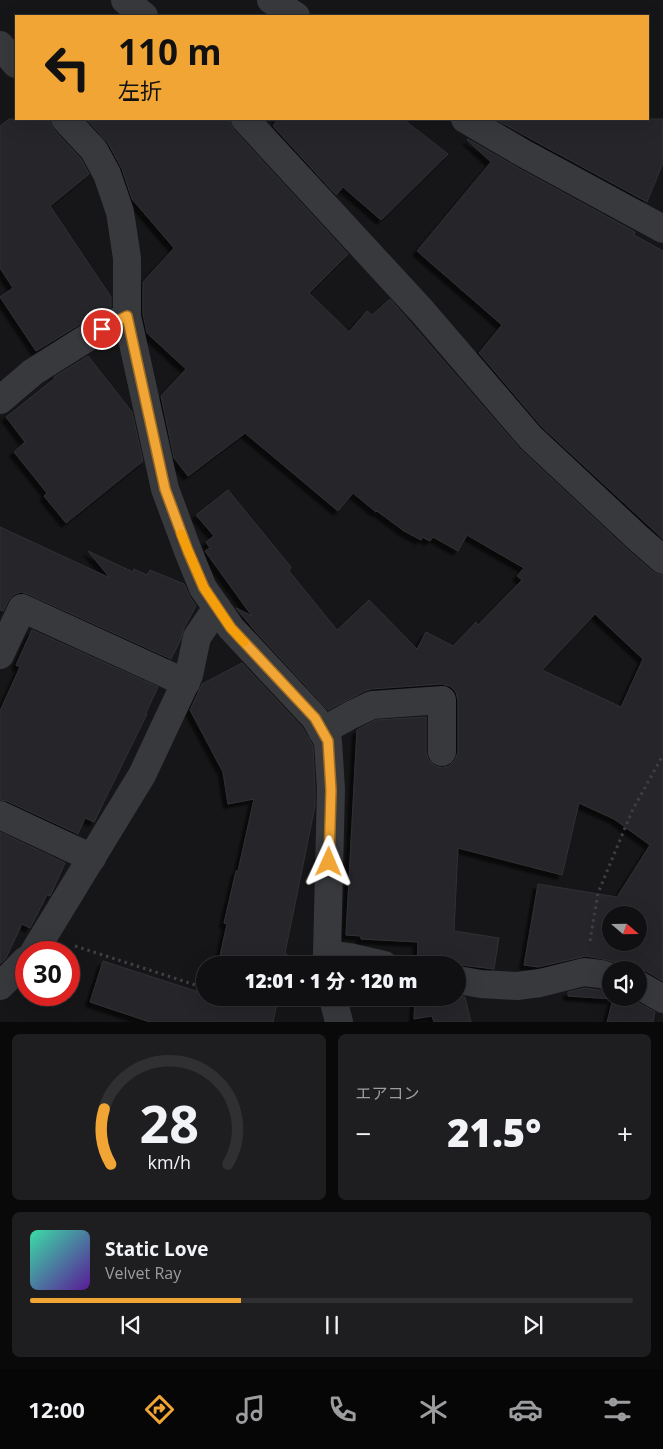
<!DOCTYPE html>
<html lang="ja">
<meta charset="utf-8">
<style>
:root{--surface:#101012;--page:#1e1e20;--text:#f1f3f6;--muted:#9c9d9f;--line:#303032;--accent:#f1a535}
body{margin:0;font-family:"Open Sans","Noto Sans JP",sans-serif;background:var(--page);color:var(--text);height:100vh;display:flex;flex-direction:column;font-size:19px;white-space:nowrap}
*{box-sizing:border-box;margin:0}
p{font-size:16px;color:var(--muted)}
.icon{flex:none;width:28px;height:28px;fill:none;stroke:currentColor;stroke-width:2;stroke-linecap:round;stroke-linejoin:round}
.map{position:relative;height:1022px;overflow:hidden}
.sheet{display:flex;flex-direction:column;gap:12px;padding:12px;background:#09090a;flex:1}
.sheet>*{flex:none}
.hud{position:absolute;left:15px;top:15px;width:634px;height:105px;border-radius:0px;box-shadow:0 5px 20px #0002,0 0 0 1px var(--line);background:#f1a535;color:#111;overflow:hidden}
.needle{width:32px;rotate:110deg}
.controls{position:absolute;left:602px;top:906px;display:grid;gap:10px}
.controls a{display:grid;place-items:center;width:45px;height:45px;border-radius:50%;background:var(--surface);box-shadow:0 5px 20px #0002,0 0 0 1px var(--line);font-size:25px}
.speed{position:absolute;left:15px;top:941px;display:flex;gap:10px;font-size:25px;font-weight:700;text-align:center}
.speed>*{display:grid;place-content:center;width:65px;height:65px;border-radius:50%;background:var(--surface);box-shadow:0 5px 20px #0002,0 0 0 1px var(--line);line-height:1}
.speed .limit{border:8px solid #d22;background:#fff;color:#111}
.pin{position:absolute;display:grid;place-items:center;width:42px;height:42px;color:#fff;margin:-21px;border:2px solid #fff;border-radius:50%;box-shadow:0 1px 5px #0007}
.me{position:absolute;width:55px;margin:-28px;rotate:1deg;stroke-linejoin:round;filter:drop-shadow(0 0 4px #0008)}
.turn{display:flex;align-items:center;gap:18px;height:105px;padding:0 20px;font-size:22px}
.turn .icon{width:65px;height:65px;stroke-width:2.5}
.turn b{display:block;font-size:35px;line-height:42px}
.big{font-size:38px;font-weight:800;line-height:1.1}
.sheet .tile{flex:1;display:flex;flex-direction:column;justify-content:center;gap:8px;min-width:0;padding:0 18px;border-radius:8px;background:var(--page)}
.sheet .dial{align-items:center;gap:0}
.dial svg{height:130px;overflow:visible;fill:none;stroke:var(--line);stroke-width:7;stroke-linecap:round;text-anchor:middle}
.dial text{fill:var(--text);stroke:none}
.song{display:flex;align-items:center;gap:15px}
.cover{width:60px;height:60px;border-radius:8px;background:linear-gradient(135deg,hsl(160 70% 55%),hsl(270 70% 35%))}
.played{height:5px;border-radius:2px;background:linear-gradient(90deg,var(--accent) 35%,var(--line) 35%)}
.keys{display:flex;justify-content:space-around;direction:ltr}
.heat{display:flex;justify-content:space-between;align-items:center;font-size:28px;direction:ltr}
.sheet .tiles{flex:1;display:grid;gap:12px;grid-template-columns:1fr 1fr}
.tile:last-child{grid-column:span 2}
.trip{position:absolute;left:196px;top:956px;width:270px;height:50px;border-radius:25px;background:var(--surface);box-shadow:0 5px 20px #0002,0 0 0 1px var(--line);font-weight:800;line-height:50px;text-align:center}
.tab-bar{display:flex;height:80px;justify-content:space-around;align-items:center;background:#060607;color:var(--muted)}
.tab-bar .icon{width:35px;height:35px}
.tab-bar .current{color:var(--accent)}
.tab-bar b{font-size:22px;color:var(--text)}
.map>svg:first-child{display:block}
.building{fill:#262729;stroke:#303134;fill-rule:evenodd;filter:url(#shadow)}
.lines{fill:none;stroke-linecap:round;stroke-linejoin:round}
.path{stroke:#3d4044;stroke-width:3;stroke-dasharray:2.5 4;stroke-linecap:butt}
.street{stroke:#37393d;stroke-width:28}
.route-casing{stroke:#9d6b22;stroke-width:12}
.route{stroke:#f1a535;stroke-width:9}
.slow{stroke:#f59e0b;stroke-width:9}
</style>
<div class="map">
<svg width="663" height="1022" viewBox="0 0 663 1022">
<defs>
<filter id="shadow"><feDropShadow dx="-4.5" dy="4.5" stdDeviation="1" flood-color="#0009"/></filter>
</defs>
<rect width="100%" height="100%" fill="#161618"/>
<g class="building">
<polygon points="9,119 50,119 50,123 54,130 81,159 89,174 50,206 111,297 111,307 82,323 36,351 0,297 13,288 0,268 0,126"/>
<path d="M86,119H230V123L234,130L348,254L309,293L349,332L367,311L372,315L390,299L520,449L628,550L653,572L659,575H663V981L646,971L640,969L624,970L622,966L615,962L603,959L586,956L538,967L524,965L538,884L617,897L650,845L614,819L579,803L562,875L458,848L454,931L499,938L494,969L461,965H417L418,942L361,939V936L346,935L357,730L376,720L426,717V752L428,759L435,766L442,768L449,766L455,760L458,752V700L456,692L450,686L441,684L371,689L365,691L328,710L255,631L236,608L252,616L205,551L210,548L206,542L214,536L196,515L228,490L291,567L289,571L337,630L369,600L417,649L426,632L453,646L476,622L478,625L522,580L517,576L524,568L467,535L458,551L433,537L430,541L422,537L421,540L404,531L377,511L376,512L353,493L338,511L245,433L188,476L174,458L161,396L186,369L147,333L143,314V282L174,248L132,199L122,169L108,143ZM595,614L643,659L621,707L542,670ZM611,915H639V942H611Z"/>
<polygon points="278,119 403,119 448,154 381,220 343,187 336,195 273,126"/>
<polygon points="495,119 663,119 663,163 647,202 531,139"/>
<polygon points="468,139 516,167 635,232 634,235 663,251 663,539 542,427 479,353 502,325 417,251 491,162 467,140"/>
<polygon points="88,356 132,412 143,461 66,523 44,496 47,493 14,452 25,442 6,417 55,378 54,377"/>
<polygon points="0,527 110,578 88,551 133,572 134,569 147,575 150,570 184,584 190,597 196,606 184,628 181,639 171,659 28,594 21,592 13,595 8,601 3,611 0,610"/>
<polygon points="32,630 158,687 145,715 147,714 94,822 85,818 78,834 7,801 0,800 0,711 20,667 16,665"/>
<polygon points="242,663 302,727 313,746 315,789 315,806 285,953 287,954 285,965 218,965 227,924 224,923 236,871 238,871 254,799 228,804 223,772 190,710 202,684"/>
<polygon points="0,832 65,863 52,892 50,896 47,895 30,928 22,924 6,958 0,964"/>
<polygon points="103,961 205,994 205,998 278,998 273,1022 150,1022 90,1002"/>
<polygon points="585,988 611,992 611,998 630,998 655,1012 653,1022 607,1022 613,999 568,996 568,992"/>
<polygon points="458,996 465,997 471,1022 434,1022 432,1016 414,1019 415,998 458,998"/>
</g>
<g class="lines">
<g class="path">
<polyline points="590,941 598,893 632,811 663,755"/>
<polyline points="75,946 205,988"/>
</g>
<g class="street">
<polyline points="125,0 144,16"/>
<polyline points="271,0 296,16"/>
<polyline points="0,45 16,64"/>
<polyline points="65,119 94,150 107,174 120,212 127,258 127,316 165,489 188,551 203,588 231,628 315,718 328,741 331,789 327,954 329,965"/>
<polyline points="245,119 422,311 531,438 638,538 663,560"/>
<polyline points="465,119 523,153 663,229"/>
<polyline points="0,400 33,372 90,336 127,316"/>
<polyline points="0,655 22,608 186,683"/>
<polyline points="322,731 351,715 372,705 442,700 442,752"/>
<polyline points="0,815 92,858"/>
<polyline points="34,952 142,775 189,675 197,637 217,608"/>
<polyline points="327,954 349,957 384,965"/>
<polyline points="458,980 481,984 517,986 540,983 584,972 601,974 611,977"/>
<polyline points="639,985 663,999"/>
<polyline points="0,986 26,960"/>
<polyline points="333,998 339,1022"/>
</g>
</g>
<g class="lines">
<g class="route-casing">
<polyline id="route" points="102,329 127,316 165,489 188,551 204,588 231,628 315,718 328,741 331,790 329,862"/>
</g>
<use href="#route" class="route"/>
<polyline class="slow" points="181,534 204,588 231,628 244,642"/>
</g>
</svg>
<div class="controls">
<a><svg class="needle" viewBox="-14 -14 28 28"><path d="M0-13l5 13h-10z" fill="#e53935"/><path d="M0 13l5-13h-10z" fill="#9c9d9f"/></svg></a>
<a><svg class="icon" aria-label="sound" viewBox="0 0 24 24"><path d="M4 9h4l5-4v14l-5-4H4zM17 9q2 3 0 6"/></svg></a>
</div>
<div class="speed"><div class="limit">30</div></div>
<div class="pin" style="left:102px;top:329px;background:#d93025"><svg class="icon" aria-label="arrive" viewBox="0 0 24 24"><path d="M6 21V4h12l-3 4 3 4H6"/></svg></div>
<svg class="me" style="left:329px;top:862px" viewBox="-20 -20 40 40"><path d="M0-17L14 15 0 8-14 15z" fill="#f1a535" stroke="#fff" stroke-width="4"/></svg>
<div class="trip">12:01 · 1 分 · 120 m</div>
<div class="hud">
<div class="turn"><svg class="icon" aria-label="left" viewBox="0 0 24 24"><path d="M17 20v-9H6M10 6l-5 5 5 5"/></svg><div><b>110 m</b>左折</div></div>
</div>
</div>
<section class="sheet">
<div class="tiles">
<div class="tile dial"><svg viewBox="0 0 100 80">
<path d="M14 69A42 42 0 1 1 86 69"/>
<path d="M14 69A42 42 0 0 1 10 35" stroke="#f1a535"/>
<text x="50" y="56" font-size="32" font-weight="700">28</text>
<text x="50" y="72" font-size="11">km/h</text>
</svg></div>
<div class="tile"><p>エアコン</p>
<div class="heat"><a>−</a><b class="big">21.5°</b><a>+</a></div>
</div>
<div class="tile">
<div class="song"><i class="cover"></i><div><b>Static Love</b><p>Velvet Ray</p></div></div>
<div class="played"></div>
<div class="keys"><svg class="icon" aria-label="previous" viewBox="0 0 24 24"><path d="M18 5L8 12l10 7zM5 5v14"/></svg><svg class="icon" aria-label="pause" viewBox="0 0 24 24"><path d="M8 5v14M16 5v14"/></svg><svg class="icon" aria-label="next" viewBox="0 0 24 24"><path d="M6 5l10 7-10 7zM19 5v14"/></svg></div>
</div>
</div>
</section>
<nav class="tab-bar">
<b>12:00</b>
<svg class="icon current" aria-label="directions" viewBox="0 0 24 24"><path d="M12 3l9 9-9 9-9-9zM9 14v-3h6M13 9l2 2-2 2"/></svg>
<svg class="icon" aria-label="music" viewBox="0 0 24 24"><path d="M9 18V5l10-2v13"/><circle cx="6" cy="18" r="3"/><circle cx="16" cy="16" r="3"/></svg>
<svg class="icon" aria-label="phone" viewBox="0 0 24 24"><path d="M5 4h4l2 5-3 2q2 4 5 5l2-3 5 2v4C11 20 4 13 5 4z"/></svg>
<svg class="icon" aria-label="climate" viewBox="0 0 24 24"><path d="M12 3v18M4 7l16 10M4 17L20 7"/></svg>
<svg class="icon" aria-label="car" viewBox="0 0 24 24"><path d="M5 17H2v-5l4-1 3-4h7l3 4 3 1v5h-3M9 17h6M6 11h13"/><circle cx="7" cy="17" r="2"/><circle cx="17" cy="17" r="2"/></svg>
<svg class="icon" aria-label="filters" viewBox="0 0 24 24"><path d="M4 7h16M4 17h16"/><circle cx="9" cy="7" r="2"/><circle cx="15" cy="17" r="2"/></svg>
</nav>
